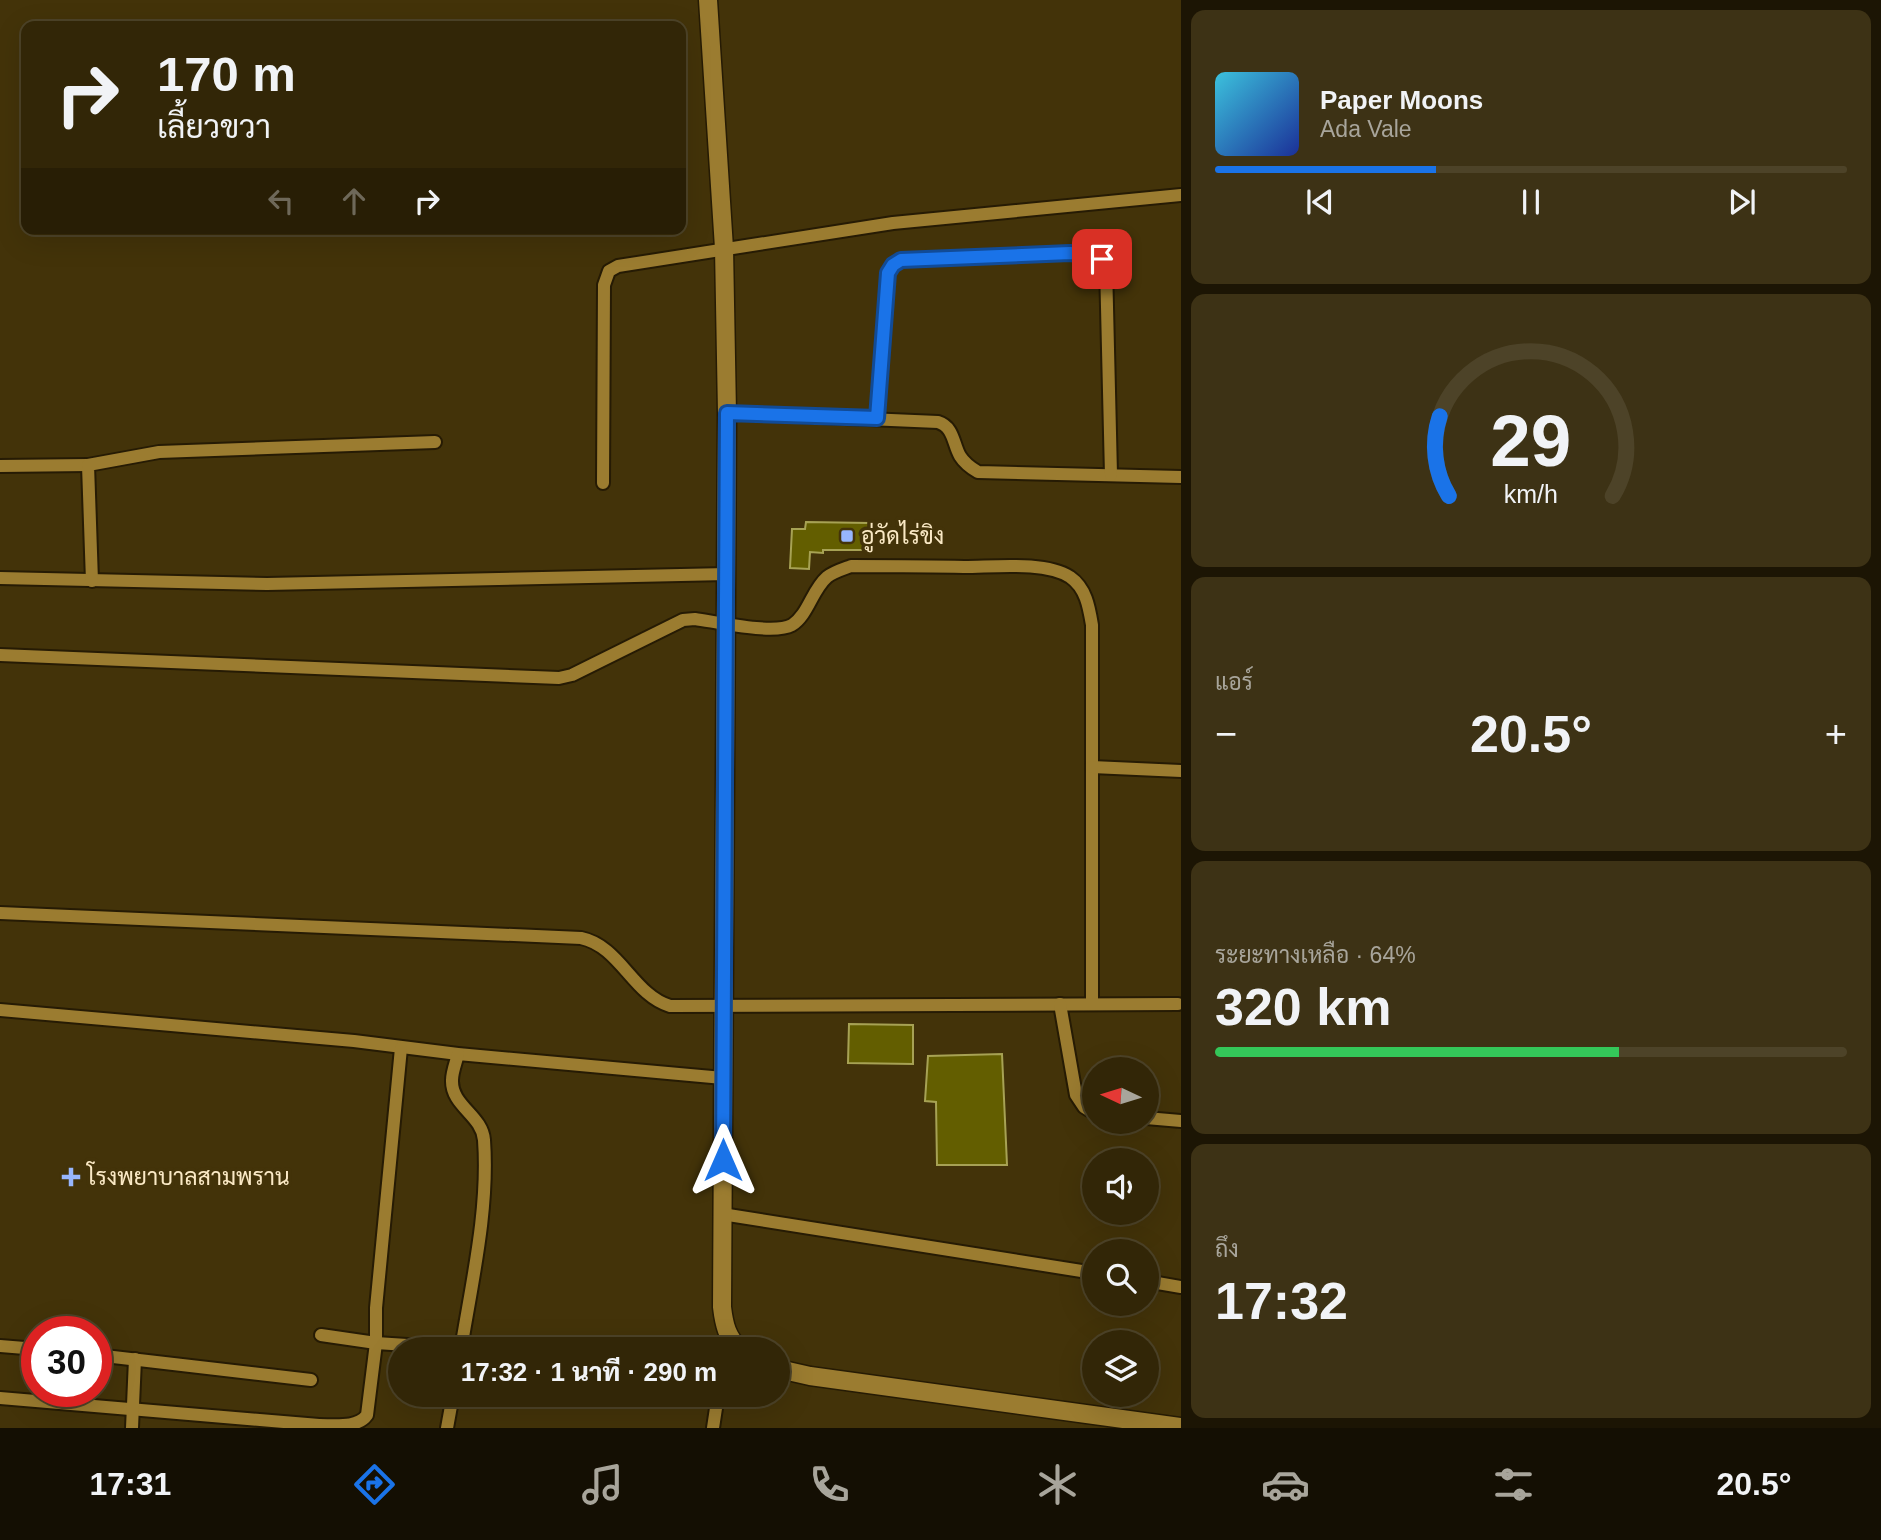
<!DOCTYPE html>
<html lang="th">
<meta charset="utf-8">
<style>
:root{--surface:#322607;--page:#3d3215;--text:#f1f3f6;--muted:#a8a59b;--line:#4d4328;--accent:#1a73e8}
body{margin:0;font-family:Arial,Sarabun,sans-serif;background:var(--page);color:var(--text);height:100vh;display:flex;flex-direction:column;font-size:26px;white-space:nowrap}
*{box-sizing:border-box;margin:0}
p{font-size:23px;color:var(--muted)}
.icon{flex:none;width:38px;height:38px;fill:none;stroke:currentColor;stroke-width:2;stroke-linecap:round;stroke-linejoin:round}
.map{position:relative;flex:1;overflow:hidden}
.side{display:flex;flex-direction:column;gap:10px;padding:10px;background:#1c1504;width:700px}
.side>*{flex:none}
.top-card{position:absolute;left:21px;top:21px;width:665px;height:214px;border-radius:14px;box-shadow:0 7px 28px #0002,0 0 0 2px var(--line);background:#322607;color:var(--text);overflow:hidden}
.needle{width:46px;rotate:274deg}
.fabs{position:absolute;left:1082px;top:1057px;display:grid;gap:14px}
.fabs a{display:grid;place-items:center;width:77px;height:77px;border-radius:50%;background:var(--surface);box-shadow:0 7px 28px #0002,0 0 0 2px var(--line);font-size:35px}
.speed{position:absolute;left:21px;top:1316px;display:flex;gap:14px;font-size:35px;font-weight:700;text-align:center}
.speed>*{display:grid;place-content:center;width:91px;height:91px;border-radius:50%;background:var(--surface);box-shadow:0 7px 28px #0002,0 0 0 2px var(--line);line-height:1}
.speed .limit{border:10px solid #d22;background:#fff;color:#111}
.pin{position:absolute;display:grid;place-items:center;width:60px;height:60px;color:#fff;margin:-30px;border-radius:14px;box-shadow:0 4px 10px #0006}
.me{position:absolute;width:77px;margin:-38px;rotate:0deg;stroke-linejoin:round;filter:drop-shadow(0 0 5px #0008)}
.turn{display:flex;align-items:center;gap:24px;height:147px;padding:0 21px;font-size:32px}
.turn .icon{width:91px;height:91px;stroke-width:2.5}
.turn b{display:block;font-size:49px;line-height:60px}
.lanes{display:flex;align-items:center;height:66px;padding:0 21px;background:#0003;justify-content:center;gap:35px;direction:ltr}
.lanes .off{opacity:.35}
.big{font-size:52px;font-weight:800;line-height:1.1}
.side .widget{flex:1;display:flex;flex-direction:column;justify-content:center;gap:10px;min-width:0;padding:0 24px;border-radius:14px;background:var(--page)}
.side .dial{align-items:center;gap:0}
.dial svg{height:182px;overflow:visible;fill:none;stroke:var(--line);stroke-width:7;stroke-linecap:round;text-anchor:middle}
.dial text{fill:var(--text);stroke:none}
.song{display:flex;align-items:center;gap:21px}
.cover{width:84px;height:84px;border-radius:10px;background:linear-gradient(135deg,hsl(190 70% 55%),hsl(230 70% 35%))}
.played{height:7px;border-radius:4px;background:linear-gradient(90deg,var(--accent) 35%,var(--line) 35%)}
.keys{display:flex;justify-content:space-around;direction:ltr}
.heat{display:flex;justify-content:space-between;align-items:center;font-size:38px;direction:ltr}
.charge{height:10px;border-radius:5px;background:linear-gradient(90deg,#34c759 64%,var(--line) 0)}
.trip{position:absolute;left:388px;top:1337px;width:402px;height:70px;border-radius:35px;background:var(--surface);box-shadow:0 7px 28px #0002,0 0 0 2px var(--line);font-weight:800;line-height:70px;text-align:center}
.tab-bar{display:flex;height:112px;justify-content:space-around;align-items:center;background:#140f03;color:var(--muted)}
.tab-bar .icon{width:49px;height:49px}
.tab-bar .selected{color:var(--accent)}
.tab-bar b{font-size:32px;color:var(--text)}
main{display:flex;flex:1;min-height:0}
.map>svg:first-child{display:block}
.building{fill:#635e00;stroke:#a7a254;stroke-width:2}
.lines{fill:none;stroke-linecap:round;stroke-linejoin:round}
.service-casing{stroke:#261b04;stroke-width:16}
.minor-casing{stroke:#261b04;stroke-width:21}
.service{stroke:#9b7c30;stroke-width:12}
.minor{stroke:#9b7c30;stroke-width:18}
.route-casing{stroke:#114b97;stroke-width:18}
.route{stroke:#1a73e8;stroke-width:12}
.poi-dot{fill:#97b6fd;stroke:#433309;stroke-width:2.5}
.labels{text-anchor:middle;stroke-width:7;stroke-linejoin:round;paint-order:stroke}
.poi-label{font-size:23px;fill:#fae9c5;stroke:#433309;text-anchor:start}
</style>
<main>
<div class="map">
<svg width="1181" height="1428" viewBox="0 0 1181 1428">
<rect width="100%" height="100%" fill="#433309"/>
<g class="building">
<polygon points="806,522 870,523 870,550 823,550 823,553 810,552 809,569 790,568 792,529 805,529"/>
<polygon points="849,1024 913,1025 913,1064 848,1063"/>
<polygon points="1002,1054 1007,1165 937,1165 936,1102 925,1101 928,1056"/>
</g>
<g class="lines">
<g class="service-casing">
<g id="service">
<path d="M727,413L938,422C954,427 953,444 960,456C965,464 971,468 978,472L1181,477"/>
<polyline points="877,418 888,273 893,266 901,260 1070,253 1094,256 1106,265 1111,475"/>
<polyline points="0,466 88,465"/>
<polyline points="603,483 604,285 609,271 618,266 893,223 1181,195"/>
<polyline points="0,578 267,584 727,574"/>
<polyline points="92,581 88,465 159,452 435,442"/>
<path d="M0,655L559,678L572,675L683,620L695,619C717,622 774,635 792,625C808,615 812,590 827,577C833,572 843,569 851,566C889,566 927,566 964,567C994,567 1045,561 1070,577C1086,588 1089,607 1092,625V1004"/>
<polyline points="1092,767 1181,771"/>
<path d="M0,913L581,938C620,946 633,995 670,1006L1178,1004"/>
<polyline points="1060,1004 1076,1095 1084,1107 1094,1113"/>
<polyline points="0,1010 354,1041 458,1054 723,1078"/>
<path d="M458,1054C456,1062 452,1072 452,1080C451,1106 482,1115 484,1140C489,1209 472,1281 461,1349"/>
<polyline points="1146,1118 1181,1121"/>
<polyline points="722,1214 1094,1273"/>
<polyline points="1146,1281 1181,1287"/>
<polyline points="321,1335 376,1343 469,1349"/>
<polyline points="0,1346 37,1349"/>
<polyline points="96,1355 311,1380"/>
<polyline points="0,1398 319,1425"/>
<polyline points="132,1428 135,1359"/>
<path d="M319,1428V1425C336,1425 358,1428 367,1415L376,1343V1308L401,1048"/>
<polyline points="447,1428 453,1395"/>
<polyline points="713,1428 718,1395"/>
</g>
</g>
<g class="minor-casing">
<g id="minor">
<path d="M708,0L724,248L727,413L722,1307C724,1324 727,1338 740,1349"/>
<polyline points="779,1369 810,1376 1181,1427"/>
</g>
</g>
<use href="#service" class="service"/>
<use href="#minor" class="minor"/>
</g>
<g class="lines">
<g class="route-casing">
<polyline id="route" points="723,1160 727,413 877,418 888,273 893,265 901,260 1070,253 1094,256 1102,259"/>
</g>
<use href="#route" class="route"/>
</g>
<g class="poi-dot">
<rect x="840" y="529" width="14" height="14" rx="3.5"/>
<path d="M67.5 1166.5h7v7h7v7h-7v7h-7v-7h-7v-7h7z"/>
</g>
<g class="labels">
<g class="poi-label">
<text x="861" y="544">อู่วัดไร่ขิง</text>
<text x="87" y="1185">โรงพยาบาลสามพราน</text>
</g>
</g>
</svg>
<div class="fabs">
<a><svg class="needle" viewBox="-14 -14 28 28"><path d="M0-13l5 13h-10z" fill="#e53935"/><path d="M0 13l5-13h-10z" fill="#a8a59b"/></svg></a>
<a><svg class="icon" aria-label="sound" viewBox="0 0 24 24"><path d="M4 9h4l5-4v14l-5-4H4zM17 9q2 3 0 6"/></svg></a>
<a><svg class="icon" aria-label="search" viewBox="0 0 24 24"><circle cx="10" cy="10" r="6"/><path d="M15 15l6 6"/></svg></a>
<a><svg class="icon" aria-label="layers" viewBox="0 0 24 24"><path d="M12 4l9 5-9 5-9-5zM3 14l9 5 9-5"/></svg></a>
</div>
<div class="speed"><div class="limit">30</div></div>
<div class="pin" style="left:1102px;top:259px;background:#d93025"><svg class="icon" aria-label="arrive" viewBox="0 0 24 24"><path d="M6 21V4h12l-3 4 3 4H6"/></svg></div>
<svg class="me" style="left:723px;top:1160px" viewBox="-20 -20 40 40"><path d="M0-17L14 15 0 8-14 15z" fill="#1a73e8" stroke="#fff" stroke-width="4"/></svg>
<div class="trip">17:32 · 1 นาที · 290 m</div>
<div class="top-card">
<div class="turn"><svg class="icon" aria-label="right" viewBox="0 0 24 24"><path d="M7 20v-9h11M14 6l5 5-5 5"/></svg><div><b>170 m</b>เลี้ยวขวา</div></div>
<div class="lanes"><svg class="icon off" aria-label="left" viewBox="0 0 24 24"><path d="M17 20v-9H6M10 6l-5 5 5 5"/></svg><svg class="icon off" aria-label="ahead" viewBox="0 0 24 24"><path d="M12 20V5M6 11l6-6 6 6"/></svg><svg class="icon" aria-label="right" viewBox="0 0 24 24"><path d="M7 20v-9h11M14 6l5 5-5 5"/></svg></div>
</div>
</div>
<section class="side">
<div class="widget">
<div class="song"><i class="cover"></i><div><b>Paper Moons</b><p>Ada Vale</p></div></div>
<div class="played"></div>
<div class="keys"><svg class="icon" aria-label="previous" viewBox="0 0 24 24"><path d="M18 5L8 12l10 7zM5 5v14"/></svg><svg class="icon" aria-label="pause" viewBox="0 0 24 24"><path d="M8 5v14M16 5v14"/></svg><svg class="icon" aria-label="next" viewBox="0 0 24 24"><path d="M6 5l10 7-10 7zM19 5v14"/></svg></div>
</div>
<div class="widget dial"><svg viewBox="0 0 100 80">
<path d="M14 69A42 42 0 1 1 86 69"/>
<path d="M14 69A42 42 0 0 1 10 34" stroke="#1a73e8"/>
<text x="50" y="56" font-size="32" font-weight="700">29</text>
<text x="50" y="72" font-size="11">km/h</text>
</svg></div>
<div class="widget"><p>แอร์</p>
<div class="heat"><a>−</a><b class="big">20.5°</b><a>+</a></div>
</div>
<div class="widget"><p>ระยะทางเหลือ · 64%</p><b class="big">320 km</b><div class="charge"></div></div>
<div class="widget"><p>ถึง</p><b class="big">17:32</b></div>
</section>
</main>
<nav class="tab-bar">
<b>17:31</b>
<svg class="icon selected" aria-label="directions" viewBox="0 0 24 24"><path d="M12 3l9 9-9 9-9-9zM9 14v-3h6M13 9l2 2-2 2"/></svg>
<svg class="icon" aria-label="music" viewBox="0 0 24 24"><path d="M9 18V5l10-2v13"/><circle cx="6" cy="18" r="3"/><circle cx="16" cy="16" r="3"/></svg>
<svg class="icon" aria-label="phone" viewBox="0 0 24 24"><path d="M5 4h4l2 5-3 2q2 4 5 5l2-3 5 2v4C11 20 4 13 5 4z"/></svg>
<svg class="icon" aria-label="climate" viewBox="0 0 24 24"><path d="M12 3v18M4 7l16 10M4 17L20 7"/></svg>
<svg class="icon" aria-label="car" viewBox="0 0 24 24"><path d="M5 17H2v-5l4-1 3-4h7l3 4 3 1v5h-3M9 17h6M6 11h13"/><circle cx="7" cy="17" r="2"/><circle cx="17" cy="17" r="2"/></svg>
<svg class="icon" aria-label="filters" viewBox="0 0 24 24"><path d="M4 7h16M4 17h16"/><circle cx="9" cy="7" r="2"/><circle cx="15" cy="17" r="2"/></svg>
<b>20.5°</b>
</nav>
